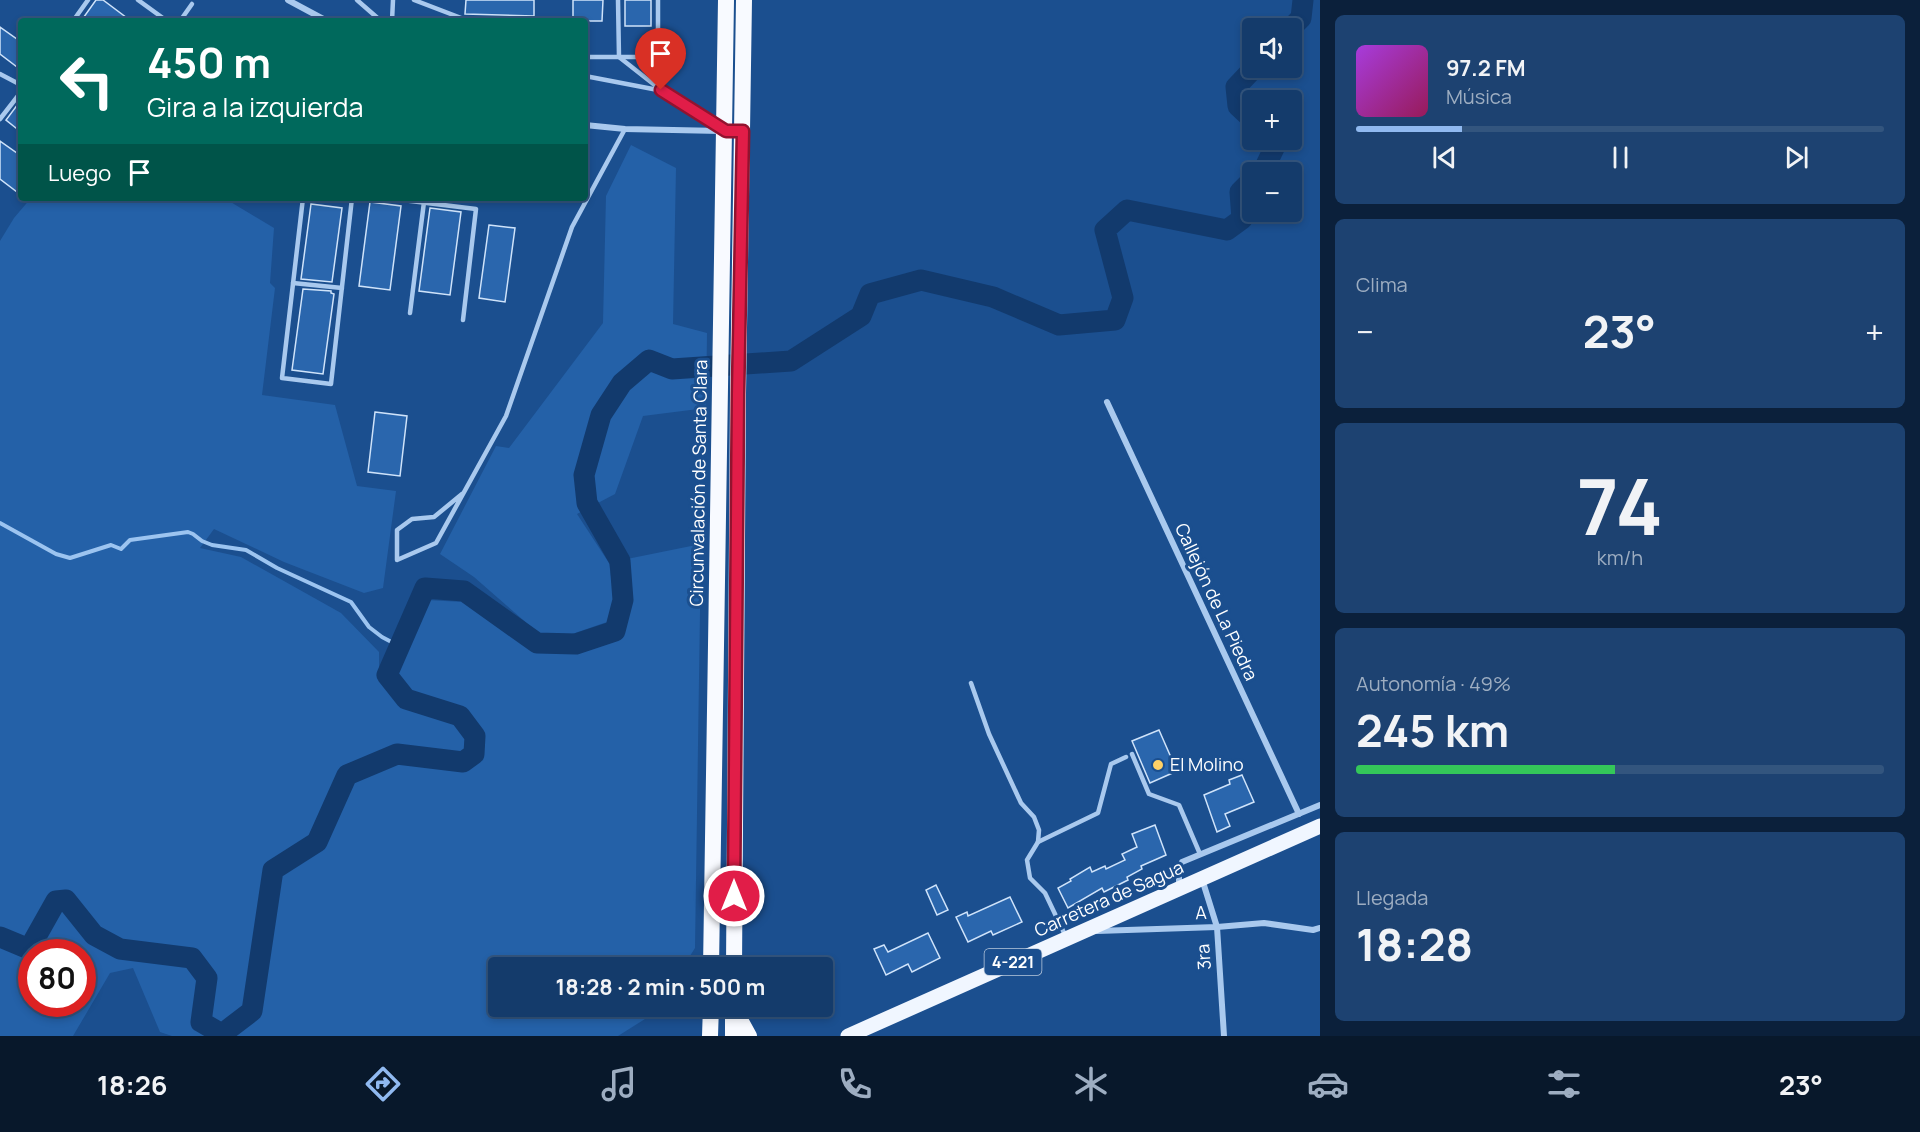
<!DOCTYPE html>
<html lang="es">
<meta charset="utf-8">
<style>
:root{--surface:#143b6b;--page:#1d4271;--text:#f1f3f6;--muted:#9dadc1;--line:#33557e;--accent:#90b9f0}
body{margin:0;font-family:Manrope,sans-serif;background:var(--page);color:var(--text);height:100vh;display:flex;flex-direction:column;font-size:22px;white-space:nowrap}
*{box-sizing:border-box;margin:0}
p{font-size:20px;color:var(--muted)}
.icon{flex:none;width:33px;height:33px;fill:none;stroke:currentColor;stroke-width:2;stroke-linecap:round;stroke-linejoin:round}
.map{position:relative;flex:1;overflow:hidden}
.side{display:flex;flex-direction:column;gap:15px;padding:15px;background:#0b203b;width:600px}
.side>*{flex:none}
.guide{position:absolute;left:18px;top:18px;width:570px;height:183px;border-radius:6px;box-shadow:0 3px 9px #0003,0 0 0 2px var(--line);background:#00695c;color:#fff;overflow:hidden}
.buttons{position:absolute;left:1242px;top:18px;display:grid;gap:12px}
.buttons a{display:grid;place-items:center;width:60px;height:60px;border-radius:6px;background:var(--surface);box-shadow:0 3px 9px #0003,0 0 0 2px var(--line);font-size:30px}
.speed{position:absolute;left:18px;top:939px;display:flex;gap:12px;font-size:30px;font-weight:700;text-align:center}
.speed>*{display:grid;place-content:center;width:78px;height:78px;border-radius:50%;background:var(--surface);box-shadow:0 3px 9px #0003,0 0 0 2px var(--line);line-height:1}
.speed .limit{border:9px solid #d22;background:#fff;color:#111}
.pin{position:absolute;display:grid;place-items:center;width:51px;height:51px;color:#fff;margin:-62px -26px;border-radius:50% 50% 50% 0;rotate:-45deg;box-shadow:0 0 6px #0007}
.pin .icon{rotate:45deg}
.me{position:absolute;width:66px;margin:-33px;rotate:0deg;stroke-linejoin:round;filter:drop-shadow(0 0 4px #0008)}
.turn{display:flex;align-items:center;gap:21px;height:126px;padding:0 30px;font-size:27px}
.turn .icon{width:78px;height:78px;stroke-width:2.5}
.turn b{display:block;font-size:42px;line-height:51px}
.then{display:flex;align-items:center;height:57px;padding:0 30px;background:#0003;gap:12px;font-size:22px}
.big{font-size:45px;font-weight:700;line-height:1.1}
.side .widget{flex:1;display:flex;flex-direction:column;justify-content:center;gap:9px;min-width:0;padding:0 21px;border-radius:9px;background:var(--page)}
.side .dial{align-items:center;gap:0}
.dial b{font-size:78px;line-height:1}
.song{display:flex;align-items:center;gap:18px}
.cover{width:72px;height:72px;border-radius:9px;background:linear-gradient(135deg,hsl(280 70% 55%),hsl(330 70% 35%))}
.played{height:6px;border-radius:3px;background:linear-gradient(90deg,var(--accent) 20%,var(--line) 20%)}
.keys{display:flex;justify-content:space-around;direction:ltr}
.heat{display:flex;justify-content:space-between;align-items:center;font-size:33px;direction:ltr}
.charge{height:9px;border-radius:4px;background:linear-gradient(90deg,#34c759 49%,var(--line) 0)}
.trip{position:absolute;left:488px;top:957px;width:345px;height:60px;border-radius:6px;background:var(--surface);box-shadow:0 3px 9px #0003,0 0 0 2px var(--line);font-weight:700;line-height:60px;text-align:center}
.dock{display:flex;height:96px;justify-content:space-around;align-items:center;background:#08182b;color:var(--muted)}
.dock .icon{width:42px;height:42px}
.dock .selected{color:var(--accent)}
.dock b{font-size:27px;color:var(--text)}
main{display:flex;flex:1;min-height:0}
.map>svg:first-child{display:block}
.green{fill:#2461a8;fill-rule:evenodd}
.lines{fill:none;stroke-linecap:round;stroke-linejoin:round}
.stream{stroke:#9cc4f0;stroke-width:4}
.river{stroke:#123a6d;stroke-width:21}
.building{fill:#2a66ad;stroke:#cfe3fa;stroke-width:1.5}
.service{stroke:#a9c9ee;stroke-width:4.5}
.minor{stroke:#a9c9ee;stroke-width:6}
.primary{stroke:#f0f6ff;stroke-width:15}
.trunk{stroke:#f8faff;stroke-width:16}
.route-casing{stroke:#92132f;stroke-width:15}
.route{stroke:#e11d48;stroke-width:10}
.poi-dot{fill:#ffd166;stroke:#1b4f8f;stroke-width:2}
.labels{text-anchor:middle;stroke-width:6;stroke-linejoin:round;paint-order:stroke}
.shield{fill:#1b4f8f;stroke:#bbcadd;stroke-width:1.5}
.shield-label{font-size:16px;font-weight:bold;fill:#fff}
.street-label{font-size:18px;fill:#fff;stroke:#1b4f8f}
.poi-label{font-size:18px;fill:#fff;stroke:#1b4f8f;text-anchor:start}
</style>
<main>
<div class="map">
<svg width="1320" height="1036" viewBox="0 0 1320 1036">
<rect width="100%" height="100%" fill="#1b4f8f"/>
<g class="green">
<polygon points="631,145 676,168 673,324 707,333 706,408 643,416 615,494 577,514 609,563 614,597 607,622 572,634 538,633 474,577 440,554 496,446 509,448 603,323 606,196"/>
<path d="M31,198H224L274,228L270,283L275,288L262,395L335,405L357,486L396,491L383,588L364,593L284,562L214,529L200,548L241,557L341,613L379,652V678L411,711L456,723L483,761L485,736L466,713L410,692L395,672L426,600L463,602L533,649L575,650L618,637L630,598L627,559L701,544L695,948L683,967L498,968V1006L664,1007L618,1036H172L160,1032L133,968L110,973L73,1036H0V241L14,218ZM32,952H82V1004H32Z"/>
</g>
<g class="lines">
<polyline class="stream" points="0,523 56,554 70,558 111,545 121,549 130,540 188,532 193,534 202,541 212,545 246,550 277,568 351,602 369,627 382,637 399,646"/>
<g class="river">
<polyline points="1291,28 1301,18 1303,0"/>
<polyline points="1252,119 1238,106 1236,87 1254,68"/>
<polyline points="1260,172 1265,167 1278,140"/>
<polyline points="0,937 29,949 56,901 66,900 94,935 120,949 192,958 207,978 201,1022 222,1034 252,1011 273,870 317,842 347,775 397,754 463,762 474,754 475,736 460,716 406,699 387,675 425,588 464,591 537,643 576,644 615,631 623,600 620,561 587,503 584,475 601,415 622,383 649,360 672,369 791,361 861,316 870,294 921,280 993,297 1059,325 1115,320 1123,298 1105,230 1127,210 1227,230 1242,219 1240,192 1252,180"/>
</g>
</g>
<g class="building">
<polygon points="96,0 103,0 131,21 81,21"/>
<polygon points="466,0 534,0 534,16 465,14"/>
<polygon points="573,0 603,0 602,21 573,21"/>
<rect x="625" y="0" width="26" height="26"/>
<polygon points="0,27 21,42 21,70 0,54"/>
<polygon points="21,100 21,132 6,120"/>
<polygon points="0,141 21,156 21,195 0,179"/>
<polygon points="370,202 401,206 390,290 359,286"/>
<polygon points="311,204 342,208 332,282 301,279"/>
<polygon points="430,208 461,212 450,295 419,291"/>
<polygon points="489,225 515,228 505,302 479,298"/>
<polygon points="303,289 331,291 331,293 334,294 323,374 292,370"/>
<polygon points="375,412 407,416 400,476 368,472"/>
<polygon points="1159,730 1177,771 1150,783 1132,741"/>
<polygon points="1242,775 1254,802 1225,814 1230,826 1217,832 1204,795 1230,784 1229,780"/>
<polygon points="1155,825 1166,855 1141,866 1142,869 1127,877 1128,880 1104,892 1102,888 1068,908 1058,888 1071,881 1070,879 1090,867 1092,872 1105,866 1106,869 1125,860 1122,854 1137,847 1132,834"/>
<polygon points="936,885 948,910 937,915 926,890"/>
<polygon points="1010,897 1022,922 993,935 991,931 968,942 956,917 967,912 968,916"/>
<polygon points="928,933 940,958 912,972 908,964 886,975 874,949 884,945 888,952"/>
</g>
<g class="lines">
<g class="service">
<polyline points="138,0 167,21"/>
<polyline points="357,0 381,21"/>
<polyline points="414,0 469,21"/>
<polyline points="618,0 619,57 661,90 721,128"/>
<polyline points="73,21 88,0"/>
<polyline points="180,21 192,4"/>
<polyline points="392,21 393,0"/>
<polyline points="585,57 658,57 658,0"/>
<polyline points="0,74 21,85"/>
<polyline points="585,76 658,90"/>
<polyline points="0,119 21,92"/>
<polyline points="303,198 282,378 331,384 352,198"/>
<polyline points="386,198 476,209 463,320"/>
<polyline points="293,283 342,288"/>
<polyline points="410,313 424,202"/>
<polyline points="462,494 434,517 412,519 397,530 397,560 436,543 506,416 572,227 625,129"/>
<polyline points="971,683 989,734 1021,803 1034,817 1039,830 1038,842 1027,860 1030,878 1045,893 1065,935"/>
<polyline points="1132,754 1149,794 1179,805 1200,854"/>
<polyline points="1038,842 1098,813 1111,764 1126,757"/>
</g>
<g class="minor">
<polyline points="288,0 327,21"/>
<polyline points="585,125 625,129 721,131"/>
<polyline points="1107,402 1299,814"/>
<polyline points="1202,879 1217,927 1224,1036"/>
<polyline points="1179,888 1179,868 1182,862 1320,805"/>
<polyline points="1097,931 1217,927 1264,923 1313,930 1320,928"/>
</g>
<polyline class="primary" points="848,1036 1320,826"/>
<g class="trunk">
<polyline points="711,968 726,0"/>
<polyline points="734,968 738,394 744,0"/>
<polyline points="733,1007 749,1036"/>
<polyline points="710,1036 711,1006"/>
<polyline points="733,1036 733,1007"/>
</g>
</g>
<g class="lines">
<g class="route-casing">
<polyline id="route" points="661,90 726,131 743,131 738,394 734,896"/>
</g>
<use href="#route" class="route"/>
</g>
<circle class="poi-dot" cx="1158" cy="765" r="6"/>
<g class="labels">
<rect class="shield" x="984.5" y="949" width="57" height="26" rx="4.5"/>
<g class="shield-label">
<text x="1013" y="968">4-221</text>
</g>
<g class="street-label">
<text transform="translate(699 483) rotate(-89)" y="6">Circunvalación de Santa Clara</text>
<text transform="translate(1216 602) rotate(65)" y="6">Callejón de La Piedra</text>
<text transform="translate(1109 899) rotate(-24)" y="6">Carretera de Sagua</text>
<text transform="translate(1201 913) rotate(-2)" y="6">A</text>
<text transform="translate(1204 957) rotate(-94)" y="6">3ra</text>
</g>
<g class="poi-label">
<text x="1170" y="771">El Molino</text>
</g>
</g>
</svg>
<div class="buttons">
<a><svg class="icon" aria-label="sound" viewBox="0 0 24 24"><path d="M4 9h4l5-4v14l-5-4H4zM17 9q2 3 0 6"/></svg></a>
<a>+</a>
<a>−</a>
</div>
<div class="speed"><div class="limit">80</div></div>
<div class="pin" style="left:661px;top:90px;background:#d93025"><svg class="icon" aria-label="arrive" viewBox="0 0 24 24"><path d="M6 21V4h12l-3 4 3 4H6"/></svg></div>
<svg class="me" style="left:734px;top:896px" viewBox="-20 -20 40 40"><circle r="17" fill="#e11d48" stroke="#fff" stroke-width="3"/><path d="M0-11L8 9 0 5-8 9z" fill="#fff"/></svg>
<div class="trip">18:28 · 2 min · 500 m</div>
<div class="guide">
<div class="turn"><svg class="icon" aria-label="left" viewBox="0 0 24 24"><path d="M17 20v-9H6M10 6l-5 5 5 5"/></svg><div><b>450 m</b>Gira a la izquierda</div></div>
<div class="then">Luego<svg class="icon" aria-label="arrive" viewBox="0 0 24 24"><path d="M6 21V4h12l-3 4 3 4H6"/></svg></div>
</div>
</div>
<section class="side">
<div class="widget">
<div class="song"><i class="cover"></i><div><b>97.2 FM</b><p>Música</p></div></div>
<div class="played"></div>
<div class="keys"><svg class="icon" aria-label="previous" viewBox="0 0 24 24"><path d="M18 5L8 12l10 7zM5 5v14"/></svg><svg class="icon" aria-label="pause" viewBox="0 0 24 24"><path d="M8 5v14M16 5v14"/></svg><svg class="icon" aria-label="next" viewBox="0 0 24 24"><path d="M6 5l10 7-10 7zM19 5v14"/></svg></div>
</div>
<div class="widget"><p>Clima</p>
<div class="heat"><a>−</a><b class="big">23°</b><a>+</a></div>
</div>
<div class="widget dial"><b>74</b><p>km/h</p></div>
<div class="widget"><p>Autonomía · 49%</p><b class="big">245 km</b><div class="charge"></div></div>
<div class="widget"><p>Llegada</p><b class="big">18:28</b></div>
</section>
</main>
<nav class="dock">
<b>18:26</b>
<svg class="icon selected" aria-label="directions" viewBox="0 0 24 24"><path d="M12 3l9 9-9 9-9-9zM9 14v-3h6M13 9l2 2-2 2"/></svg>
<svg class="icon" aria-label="music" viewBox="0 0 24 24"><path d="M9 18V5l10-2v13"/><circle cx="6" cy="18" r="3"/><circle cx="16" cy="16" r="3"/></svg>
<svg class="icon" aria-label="phone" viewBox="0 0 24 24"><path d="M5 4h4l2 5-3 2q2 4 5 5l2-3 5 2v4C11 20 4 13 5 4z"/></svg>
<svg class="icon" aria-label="climate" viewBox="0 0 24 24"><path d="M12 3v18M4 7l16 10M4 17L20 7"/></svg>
<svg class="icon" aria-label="car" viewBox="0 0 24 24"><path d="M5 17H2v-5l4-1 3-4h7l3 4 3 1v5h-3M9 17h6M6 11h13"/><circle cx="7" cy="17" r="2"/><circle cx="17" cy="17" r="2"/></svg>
<svg class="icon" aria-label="filters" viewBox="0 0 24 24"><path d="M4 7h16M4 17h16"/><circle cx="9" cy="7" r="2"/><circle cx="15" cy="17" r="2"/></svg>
<b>23°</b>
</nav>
